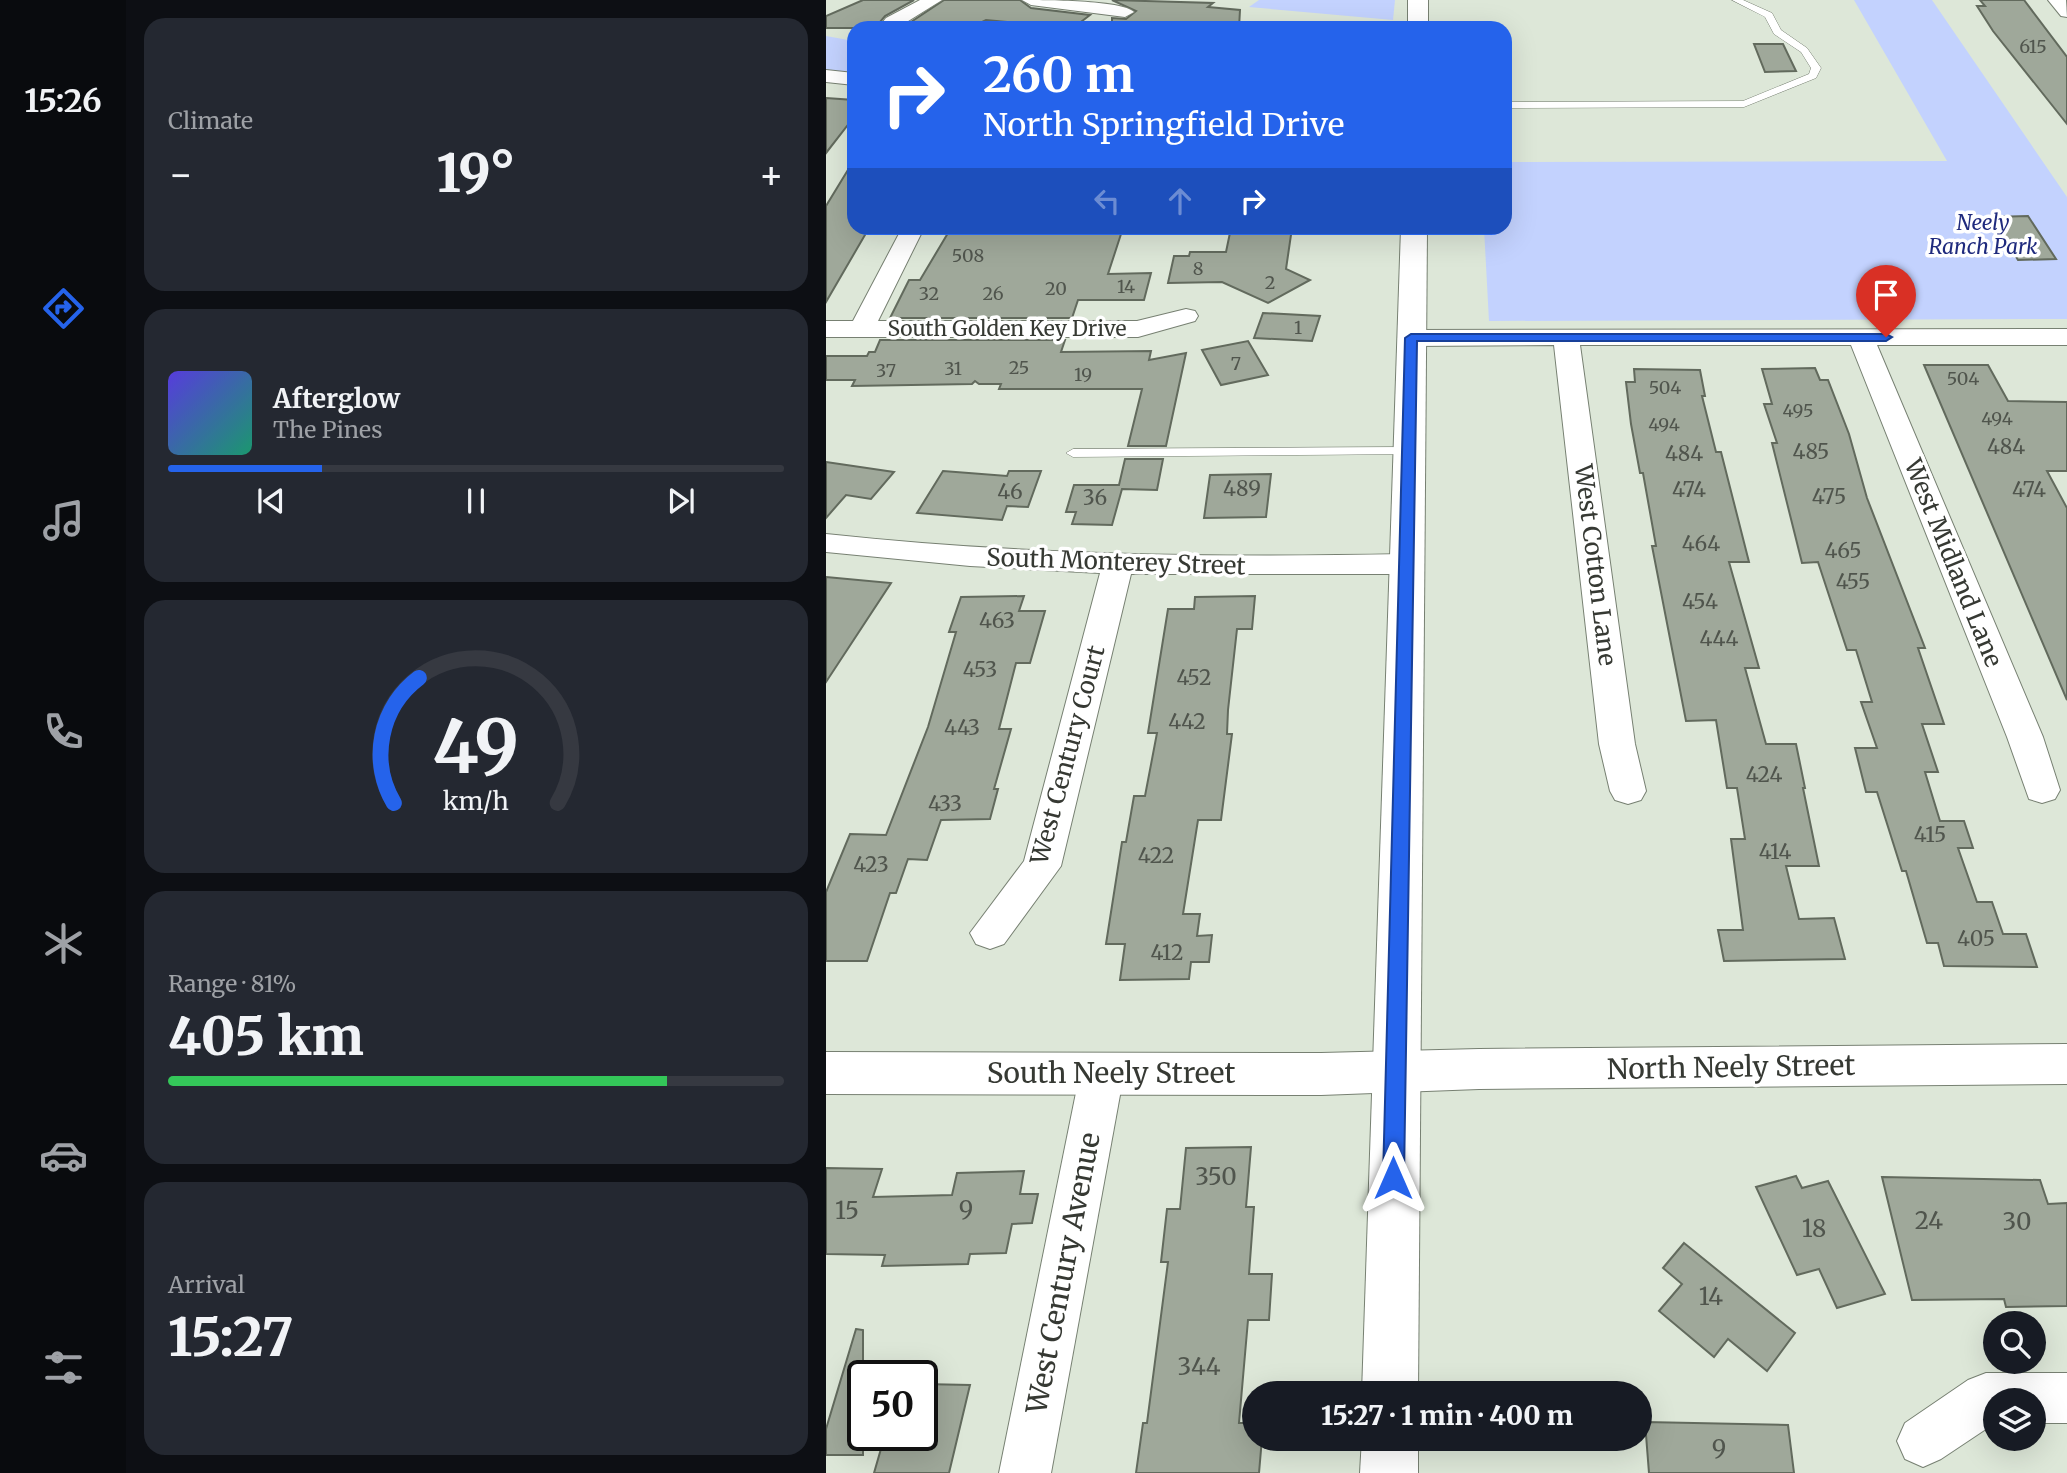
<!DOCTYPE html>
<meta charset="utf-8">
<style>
:root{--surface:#171b24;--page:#242831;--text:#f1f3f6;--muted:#9ea1a6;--line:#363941;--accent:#2563eb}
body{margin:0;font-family:Merriweather,serif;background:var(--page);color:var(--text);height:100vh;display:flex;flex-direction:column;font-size:26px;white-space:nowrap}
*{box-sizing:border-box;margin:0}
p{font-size:23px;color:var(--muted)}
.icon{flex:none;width:38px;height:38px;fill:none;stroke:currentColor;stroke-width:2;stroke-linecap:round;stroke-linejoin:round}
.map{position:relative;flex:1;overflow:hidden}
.drawer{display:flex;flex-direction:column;gap:18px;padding:18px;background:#0d0f14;width:700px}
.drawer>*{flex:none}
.banner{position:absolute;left:21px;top:21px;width:665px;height:214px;border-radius:21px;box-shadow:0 7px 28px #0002;background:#2563eb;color:#fff;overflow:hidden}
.controls{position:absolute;left:1157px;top:1311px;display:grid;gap:14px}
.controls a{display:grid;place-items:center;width:63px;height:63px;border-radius:50%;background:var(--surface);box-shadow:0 7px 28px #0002;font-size:35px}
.speed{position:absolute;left:21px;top:1360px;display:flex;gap:14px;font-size:35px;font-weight:700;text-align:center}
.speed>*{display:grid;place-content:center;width:91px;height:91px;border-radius:50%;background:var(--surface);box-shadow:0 7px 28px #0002;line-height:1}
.speed .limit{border:4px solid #111;border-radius:10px;background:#fff;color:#111}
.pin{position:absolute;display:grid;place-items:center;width:60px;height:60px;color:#fff;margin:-72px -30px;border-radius:50% 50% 50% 0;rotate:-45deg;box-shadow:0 0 7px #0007}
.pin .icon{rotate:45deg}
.me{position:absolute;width:77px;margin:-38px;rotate:0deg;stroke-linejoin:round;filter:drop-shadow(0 0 5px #0008)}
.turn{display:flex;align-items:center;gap:24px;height:147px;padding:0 21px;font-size:32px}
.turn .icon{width:91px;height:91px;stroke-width:2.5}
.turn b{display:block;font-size:49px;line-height:60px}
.lanes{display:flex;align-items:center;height:66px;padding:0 21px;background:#0003;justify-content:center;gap:35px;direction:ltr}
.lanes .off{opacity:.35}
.big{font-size:52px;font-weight:800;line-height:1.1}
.drawer .card{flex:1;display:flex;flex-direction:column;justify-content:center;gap:10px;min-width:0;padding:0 24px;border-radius:21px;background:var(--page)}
.drawer .dial{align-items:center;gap:0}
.dial svg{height:182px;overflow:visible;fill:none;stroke:var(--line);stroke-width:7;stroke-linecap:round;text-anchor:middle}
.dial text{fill:var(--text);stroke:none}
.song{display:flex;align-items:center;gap:21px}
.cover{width:84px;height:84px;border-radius:10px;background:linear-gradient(135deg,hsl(250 70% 55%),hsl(160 70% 35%))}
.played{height:7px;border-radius:4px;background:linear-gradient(90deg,var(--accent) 25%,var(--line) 25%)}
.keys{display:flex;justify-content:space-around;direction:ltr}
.heat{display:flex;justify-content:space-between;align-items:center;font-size:38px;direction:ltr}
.charge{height:10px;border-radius:5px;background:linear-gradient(90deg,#34c759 81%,var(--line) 0)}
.trip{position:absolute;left:416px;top:1381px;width:410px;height:70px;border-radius:35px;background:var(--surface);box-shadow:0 7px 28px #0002;font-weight:800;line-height:70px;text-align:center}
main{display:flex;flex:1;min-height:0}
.tabs{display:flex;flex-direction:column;width:126px;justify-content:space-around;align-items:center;background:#090b0e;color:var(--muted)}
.tabs .icon{width:49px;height:49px}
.tabs .selected{color:var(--accent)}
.tabs b{font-size:32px;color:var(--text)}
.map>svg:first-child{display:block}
.green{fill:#c3d2fe}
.building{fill:#9fa89a;stroke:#626a5d;stroke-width:2}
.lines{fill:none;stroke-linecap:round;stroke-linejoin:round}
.service-casing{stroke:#778072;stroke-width:1}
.minor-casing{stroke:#778072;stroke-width:2}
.tertiary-casing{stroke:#778072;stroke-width:2}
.secondary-casing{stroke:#778072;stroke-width:2}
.service{fill:#fff;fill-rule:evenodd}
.minor{fill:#fff;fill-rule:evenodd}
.tertiary{fill:#fff;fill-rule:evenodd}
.secondary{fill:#fff;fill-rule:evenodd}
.route{fill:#2563eb;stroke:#184099;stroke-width:2}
.labels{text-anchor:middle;stroke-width:7;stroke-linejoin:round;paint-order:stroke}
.far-number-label{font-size:18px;fill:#50554d}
.far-park-label{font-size:21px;font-style:italic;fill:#1f2a7d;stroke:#fff}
.far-street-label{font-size:21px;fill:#363933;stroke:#fff}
.number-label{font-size:21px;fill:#50554d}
.street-label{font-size:24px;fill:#363933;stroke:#fff}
.near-number-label{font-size:24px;fill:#50554d}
.near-street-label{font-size:28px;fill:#363933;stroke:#fff}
</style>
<main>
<nav class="tabs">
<b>15:26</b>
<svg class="icon selected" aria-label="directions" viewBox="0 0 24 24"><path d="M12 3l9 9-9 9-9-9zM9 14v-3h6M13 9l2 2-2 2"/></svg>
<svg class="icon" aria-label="music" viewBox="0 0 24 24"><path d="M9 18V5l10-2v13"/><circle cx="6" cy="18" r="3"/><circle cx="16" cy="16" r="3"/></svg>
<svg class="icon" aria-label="phone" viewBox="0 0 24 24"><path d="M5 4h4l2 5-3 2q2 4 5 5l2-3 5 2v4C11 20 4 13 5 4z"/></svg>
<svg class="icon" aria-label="climate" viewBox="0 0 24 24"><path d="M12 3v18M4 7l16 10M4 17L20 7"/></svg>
<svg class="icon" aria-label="car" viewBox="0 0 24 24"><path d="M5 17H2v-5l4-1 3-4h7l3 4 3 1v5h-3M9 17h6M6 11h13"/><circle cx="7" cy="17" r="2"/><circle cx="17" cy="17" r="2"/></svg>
<svg class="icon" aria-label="filters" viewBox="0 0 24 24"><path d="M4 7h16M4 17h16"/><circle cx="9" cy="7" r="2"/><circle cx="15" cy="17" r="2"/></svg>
</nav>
<section class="drawer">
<div class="card"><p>Climate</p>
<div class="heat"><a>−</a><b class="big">19°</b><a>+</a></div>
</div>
<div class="card">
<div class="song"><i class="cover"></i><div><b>Afterglow</b><p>The Pines</p></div></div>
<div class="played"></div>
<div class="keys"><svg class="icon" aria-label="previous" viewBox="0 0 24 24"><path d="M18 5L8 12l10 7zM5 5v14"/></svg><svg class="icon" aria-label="pause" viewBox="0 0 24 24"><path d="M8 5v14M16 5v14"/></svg><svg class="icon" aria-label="next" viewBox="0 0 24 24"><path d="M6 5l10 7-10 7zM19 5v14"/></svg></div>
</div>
<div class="card dial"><svg viewBox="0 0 100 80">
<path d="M14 69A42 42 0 1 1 86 69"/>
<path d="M14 69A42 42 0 0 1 25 14" stroke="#2563eb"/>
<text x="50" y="56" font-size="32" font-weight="700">49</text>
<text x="50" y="72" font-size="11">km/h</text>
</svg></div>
<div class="card"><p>Range · 81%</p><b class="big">405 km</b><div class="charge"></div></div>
<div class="card"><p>Arrival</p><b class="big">15:27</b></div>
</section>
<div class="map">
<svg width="1241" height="1473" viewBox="0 0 1241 1473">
<rect width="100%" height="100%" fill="#dde7d8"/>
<g class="green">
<polygon points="433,0 569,0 567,20 423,7"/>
<polygon points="1028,0 1106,0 1241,197 1241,319 663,321 658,228 679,228 679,162 1121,161"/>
<polygon points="0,36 28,41 28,79 0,76"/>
</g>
<g class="building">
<polygon points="37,0 88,0 59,16 49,28 0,28 0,16"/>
<polygon points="118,0 194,0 205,8 264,15 247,28 160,20 144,28 76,28"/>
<polygon points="286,0 387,3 382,7 414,10 413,28 286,28 286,18 300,19 310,11"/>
<polygon points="1154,0 1198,0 1241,57 1241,124 1167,31 1151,6 1159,6"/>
<polygon points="928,44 957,44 970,71 939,72"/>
<polygon points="0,98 28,100 28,117 0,153"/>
<polygon points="28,160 28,228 43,228 0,302 0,206"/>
<polygon points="1202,216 1230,259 1192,260 1166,217"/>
<polygon points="125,228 285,228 282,234 295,234 282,274 325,273 318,300 252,300 246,318 64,318 83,280 94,280"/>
<polygon points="405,228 466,228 460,269 484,280 442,303 396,282 342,283 348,256 363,256 364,252 400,252"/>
<polygon points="437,313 494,316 486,341 428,338"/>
<polygon points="54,340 239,340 235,352 325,351 323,360 360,353 340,446 302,446 316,389 173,389 175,384 153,384 149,381 146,384 26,386 29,380 0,380 0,356 41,356 43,352 49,352"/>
<polygon points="422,341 442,375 395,385 376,350"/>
<polygon points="1098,365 1162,365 1182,401 1241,402 1241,471 1221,471 1241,508 1241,700"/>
<polygon points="989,368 994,380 1002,380 1023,434 1041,498 1099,648 1092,648 1118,724 1096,724 1112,772 1099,772 1114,821 1138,821 1147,848 1132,848 1151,902 1166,902 1177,934 1200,934 1211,967 1118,966 1112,943 1101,943 1080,871 1076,871 1051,792 1040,792 1029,748 1051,748 1035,702 1046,702 1030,650 1021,650 992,562 976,563 946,443 951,443 938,404 946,404 936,369"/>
<polygon points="808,369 874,370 879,396 876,396 890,452 895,452 923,562 903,562 933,668 919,668 940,744 970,744 979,788 977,788 993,866 960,866 973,919 1008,918 1019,959 898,961 892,930 917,930 905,839 919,839 911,788 901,788 890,720 860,721 826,546 830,546 817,473 814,473 805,424 800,382 809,382"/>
<polygon points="299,459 337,459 331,490 296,489 286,525 246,524 250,512 240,512 248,485 293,485"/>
<polygon points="0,462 68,472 45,499 20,495 0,518"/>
<polygon points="117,471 181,476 183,471 215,471 202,507 181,506 176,520 91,513"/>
<polygon points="445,474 440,517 378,518 384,475"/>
<polygon points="0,577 65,583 0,682"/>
<polygon points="198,596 193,611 219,611 204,663 190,663 173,729 185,729 168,789 172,789 164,819 115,820 101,860 82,859 70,893 64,893 41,961 0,961 0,892 24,834 60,835 102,727 130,632 123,632 135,597"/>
<polygon points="429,596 426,629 411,629 402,710 401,734 406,734 395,820 372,820 357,914 374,914 371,936 386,935 383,962 365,962 363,979 294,980 299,944 280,944 296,842 300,842 308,796 319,796 331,733 322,733 342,609 368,609 369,597"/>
<polygon points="425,1147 420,1207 428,1207 423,1274 446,1274 443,1320 422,1320 413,1423 429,1423 429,1438 436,1438 433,1473 310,1473 317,1423 321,1423 342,1262 335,1262 341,1209 354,1209 360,1148"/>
<polygon points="0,1168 56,1169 47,1197 126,1195 131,1173 198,1171 194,1194 212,1194 206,1223 186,1224 180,1253 144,1254 142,1264 56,1266 59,1255 0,1254"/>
<polygon points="970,1176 976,1188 1002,1181 1059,1294 1011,1308 993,1269 971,1275 930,1187"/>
<polygon points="1056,1177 1214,1180 1222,1204 1241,1203 1241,1306 1180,1307 1178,1299 1086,1300"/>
<polygon points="858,1243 969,1333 941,1371 902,1339 888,1357 833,1311 856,1284 837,1268"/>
<polygon points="30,1329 37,1330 37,1455 0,1455 0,1429"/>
<polygon points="96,1384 144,1385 123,1473 48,1473 59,1435 96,1435"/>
<polygon points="819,1422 962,1425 968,1473 823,1473"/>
</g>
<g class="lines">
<g class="service-casing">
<g id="service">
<polygon points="906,0 917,0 946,13 955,30 981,48 995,68 990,78 918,107 679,108 679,102 917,101 983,74 985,68 975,52 948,34 939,17"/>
<polygon points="583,447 590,451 588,454 247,457 240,453 247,449"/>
</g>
</g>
<g class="minor-casing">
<g id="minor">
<polygon points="94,0 116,0 71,28 52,28 60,18"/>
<path d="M196,0C217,0 296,0 308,12L299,17L205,5Z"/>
<polygon points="1222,0 1240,0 1241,17 1235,16"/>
<polygon points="76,228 98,228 52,321 311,321 360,309 369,311 372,316 369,321 312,337 0,337 0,321 27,321"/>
<polygon points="1241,329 1241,345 1051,345 1217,737 1234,790 1229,799 1216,803 1203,799 1181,737 1025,345 754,345 809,744 820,791 815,800 802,804 789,800 784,791 773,744 728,345 585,346 576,343 572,338 576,333 585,330"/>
<path d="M0,534C193,555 386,558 580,554L591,557L595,564L591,571L580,574H305L235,866L178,944L164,949L150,944L144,933L198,861L274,573L144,566L0,552Z"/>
<polygon points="276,1054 291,1060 298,1073 225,1473 173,1473 254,1073 261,1060"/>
<polygon points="1160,1373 1241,1373 1241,1423 1208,1423 1208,1400 1169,1400 1169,1423 1115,1459 1097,1467 1079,1459 1071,1441 1079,1423 1142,1380"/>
</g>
</g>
<g class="tertiary-casing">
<g id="tertiary">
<polygon points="0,70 28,73 28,85 0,82"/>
<polygon points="1241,1044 1241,1084 653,1089 495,1095 0,1094 0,1052 495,1053 653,1049"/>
</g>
</g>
<g class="secondary-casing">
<g id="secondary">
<rect x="582" y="0" width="20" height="28"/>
<polygon points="575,228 601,228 592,1393 536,1393"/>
<polygon points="536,1438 592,1438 592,1473 534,1473"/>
</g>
</g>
<use href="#service" class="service"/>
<use href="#minor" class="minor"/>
<use href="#tertiary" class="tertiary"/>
<use href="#secondary" class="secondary"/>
</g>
<polygon class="route" points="585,334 1060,334 1066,337 1060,341 591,341 578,1178 574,1184 567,1187 560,1184 557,1178 579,338"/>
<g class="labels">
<g class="far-number-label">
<text x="1207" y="53">615</text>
<text x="142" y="262">508</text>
<text x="372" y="275">8</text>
<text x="444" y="289">2</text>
<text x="300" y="293">14</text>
<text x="230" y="295">20</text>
<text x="103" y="300">32</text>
<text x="167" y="300">26</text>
<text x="472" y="334">1</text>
<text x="410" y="370">7</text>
<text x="193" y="374">25</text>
<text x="127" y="375">31</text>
<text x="60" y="377">37</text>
<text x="257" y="381">19</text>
<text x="1137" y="385">504</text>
<text x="839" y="394">504</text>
<text x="972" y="417">495</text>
<text x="1171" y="425">494</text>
<text x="838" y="431">494</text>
</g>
<g class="far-park-label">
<text x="1157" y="230">Neely<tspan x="1157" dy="24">Ranch Park</tspan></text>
</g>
<g class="far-street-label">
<text x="181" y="336">South Golden Key Drive</text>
</g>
<g class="number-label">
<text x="1180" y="454">484</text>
<text x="985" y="459">485</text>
<text x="858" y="461">484</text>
<text x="416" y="496">489</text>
<text x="863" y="497">474</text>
<text x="1203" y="497">474</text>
<text x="184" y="499">46</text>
<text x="1003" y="504">475</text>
<text x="269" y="505">36</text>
<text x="875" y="551">464</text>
<text x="1017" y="558">465</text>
<text x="1027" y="589">455</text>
<text x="874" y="609">454</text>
<text x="171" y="628">463</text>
<text x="893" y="646">444</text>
<text x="154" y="677">453</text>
<text x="368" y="685">452</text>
<text x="361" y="729">442</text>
<text x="136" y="735">443</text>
<text x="938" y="782">424</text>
<text x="119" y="811">433</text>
<text x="1104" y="842">415</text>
<text x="949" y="859">414</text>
<text x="330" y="863">422</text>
<text x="45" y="872">423</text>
<text x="1150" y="946">405</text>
<text x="341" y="960">412</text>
</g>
<g class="street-label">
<text transform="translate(290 562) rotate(2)" y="8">South Monterey Street</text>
<text transform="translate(1127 563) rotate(68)" y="8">West Midland Lane</text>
<text transform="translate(769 565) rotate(83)" y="8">West Cotton Lane</text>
<text transform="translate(242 755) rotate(-75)" y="8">West Century Court</text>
</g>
<g class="near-number-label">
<text x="390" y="1185">350</text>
<text x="140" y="1218">9</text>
<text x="21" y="1219">15</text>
<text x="1103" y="1229">24</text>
<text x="1191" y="1230">30</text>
<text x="988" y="1237">18</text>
<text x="885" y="1305">14</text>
<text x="373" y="1375">344</text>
<text x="893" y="1457">9</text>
</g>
<g class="near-street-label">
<text transform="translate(905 1067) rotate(-1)" y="10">North Neely Street</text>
<text x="285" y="1083">South Neely Street</text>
<text transform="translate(237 1273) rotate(-79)" y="10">West Century Avenue</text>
</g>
</g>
</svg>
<div class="controls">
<a><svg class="icon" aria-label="search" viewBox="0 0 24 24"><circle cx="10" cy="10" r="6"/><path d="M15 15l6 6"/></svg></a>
<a><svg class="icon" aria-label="layers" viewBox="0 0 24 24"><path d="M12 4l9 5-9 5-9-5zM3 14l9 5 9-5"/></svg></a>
</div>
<div class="speed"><div class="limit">50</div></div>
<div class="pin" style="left:1060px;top:337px;background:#d93025"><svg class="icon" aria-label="arrive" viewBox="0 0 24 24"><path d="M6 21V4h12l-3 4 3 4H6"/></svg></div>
<svg class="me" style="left:567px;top:1178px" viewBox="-20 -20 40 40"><path d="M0-17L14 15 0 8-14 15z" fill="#2563eb" stroke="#fff" stroke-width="4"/></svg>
<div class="trip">15:27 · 1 min · 400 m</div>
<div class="banner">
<div class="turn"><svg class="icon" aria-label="right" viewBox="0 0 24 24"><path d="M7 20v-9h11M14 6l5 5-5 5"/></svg><div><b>260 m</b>North Springfield Drive</div></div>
<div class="lanes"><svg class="icon off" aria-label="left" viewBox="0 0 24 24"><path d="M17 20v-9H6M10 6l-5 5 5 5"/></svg><svg class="icon off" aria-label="ahead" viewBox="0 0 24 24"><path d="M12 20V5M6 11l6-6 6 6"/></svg><svg class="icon" aria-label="right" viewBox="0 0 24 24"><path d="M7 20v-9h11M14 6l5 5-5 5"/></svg></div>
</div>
</div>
</main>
